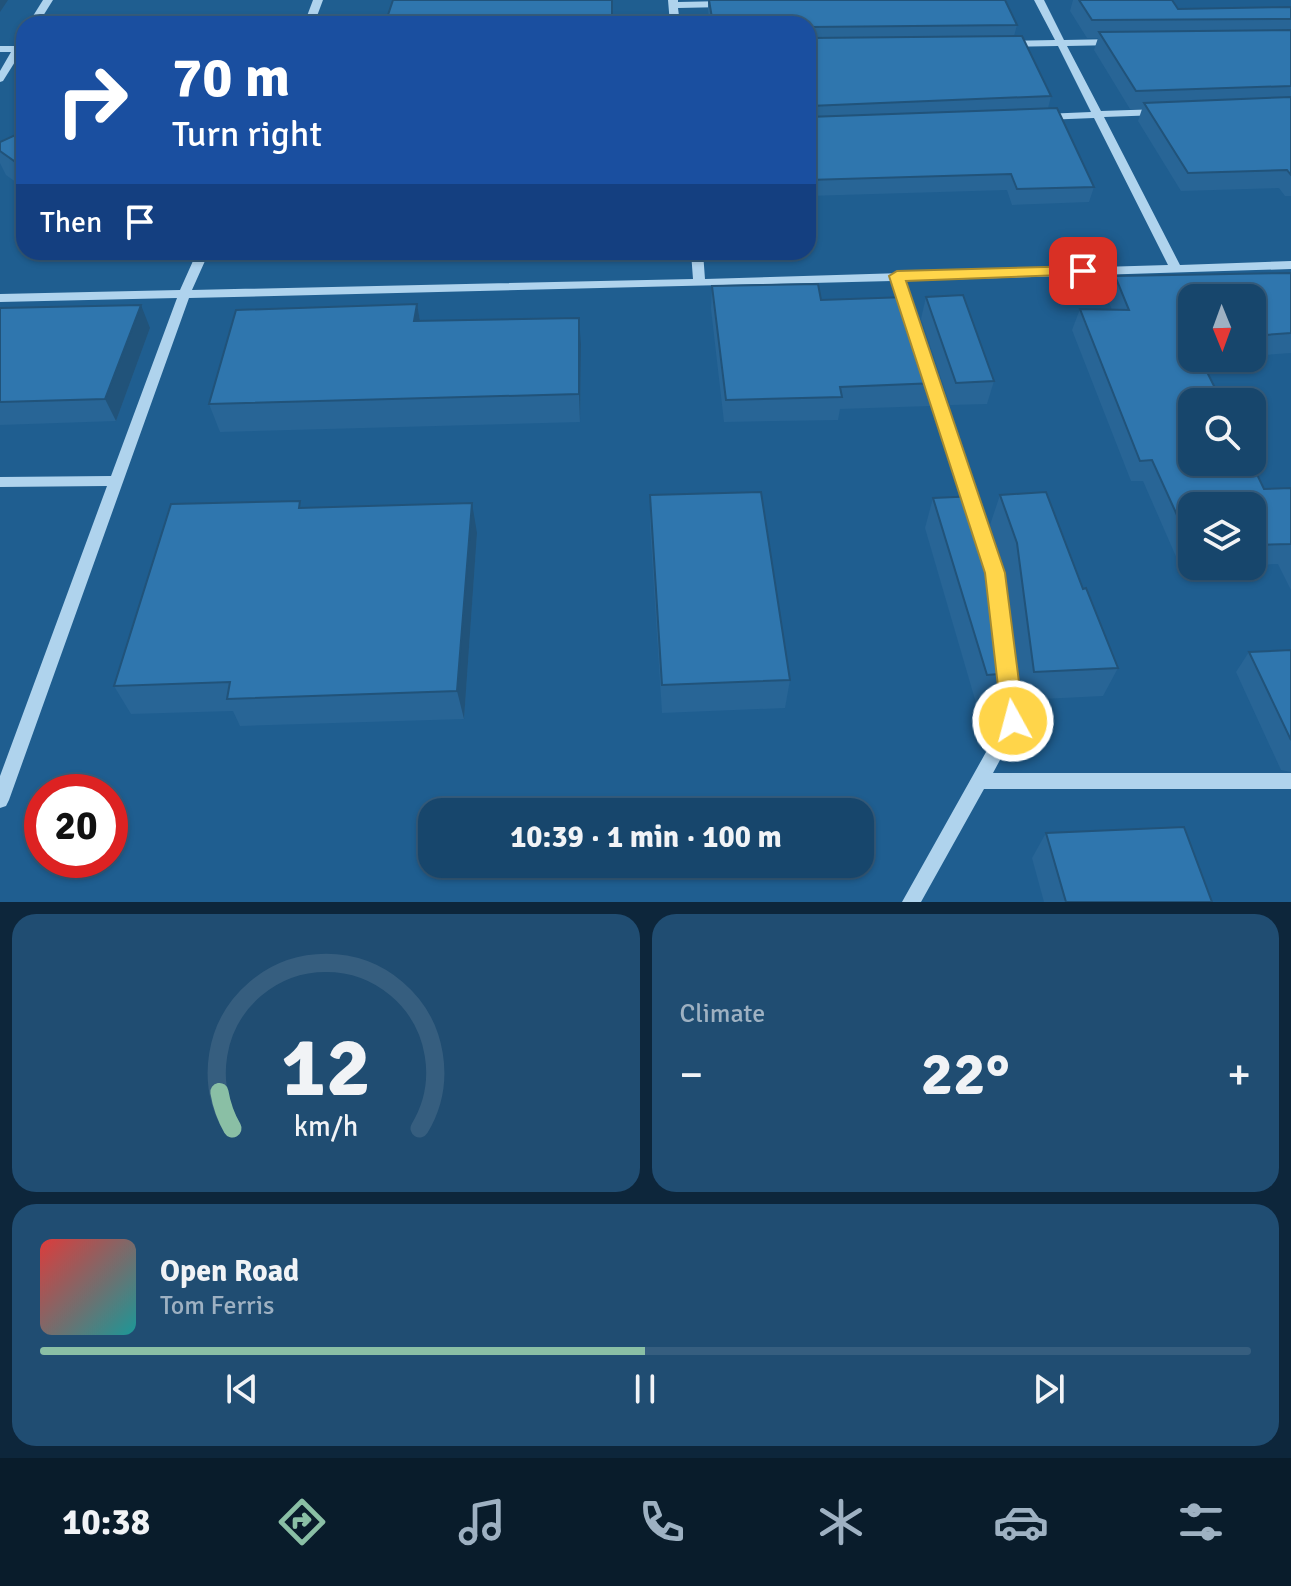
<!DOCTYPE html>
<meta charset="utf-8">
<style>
:root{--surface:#17466c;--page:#204d72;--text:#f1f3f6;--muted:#9eb1c2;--line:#365e7f;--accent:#8abfa5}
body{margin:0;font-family:Signika,sans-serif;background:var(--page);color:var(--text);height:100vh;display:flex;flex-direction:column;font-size:30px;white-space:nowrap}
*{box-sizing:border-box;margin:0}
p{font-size:26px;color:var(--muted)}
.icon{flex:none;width:44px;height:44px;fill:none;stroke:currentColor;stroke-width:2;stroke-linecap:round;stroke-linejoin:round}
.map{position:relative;height:902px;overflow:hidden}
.sheet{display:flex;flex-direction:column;gap:12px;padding:12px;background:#0d263b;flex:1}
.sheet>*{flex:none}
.guide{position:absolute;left:16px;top:16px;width:800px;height:244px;border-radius:24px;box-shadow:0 2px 6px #0004,0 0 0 2px var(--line);background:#1a4fa0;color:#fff;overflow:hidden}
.needle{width:52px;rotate:179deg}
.fabs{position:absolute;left:1178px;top:284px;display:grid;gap:16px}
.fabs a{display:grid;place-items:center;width:88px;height:88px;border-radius:16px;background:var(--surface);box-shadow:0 2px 6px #0004,0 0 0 2px var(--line);font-size:40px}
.speed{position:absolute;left:24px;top:774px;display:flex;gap:16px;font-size:40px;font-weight:700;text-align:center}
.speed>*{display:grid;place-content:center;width:104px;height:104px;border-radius:50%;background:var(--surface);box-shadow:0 2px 6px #0004,0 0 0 2px var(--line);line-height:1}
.speed .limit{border:12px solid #d22;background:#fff;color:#111}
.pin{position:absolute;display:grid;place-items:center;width:68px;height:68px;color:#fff;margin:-34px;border-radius:16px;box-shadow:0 4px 12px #0006}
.me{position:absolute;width:88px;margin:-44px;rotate:353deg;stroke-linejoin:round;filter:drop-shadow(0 0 6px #0008)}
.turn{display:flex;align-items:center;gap:28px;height:168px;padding:0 24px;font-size:36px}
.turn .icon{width:104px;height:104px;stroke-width:2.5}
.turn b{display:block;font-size:56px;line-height:68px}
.then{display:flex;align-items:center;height:76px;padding:0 24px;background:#0003;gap:16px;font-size:30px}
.big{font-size:60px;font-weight:700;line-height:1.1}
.sheet .card{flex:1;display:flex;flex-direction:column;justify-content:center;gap:12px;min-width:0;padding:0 28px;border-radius:24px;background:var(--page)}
.sheet .dial{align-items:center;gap:0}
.dial svg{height:208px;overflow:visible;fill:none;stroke:var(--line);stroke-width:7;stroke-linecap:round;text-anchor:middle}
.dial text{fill:var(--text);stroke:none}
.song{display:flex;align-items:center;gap:24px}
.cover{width:96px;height:96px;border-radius:12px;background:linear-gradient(135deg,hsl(0 70% 55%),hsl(180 70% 35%))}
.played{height:8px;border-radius:4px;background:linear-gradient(90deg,var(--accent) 50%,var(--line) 50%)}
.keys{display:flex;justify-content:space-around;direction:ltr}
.heat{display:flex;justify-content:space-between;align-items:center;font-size:44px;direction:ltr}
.sheet .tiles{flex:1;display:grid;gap:12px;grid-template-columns:1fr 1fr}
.card:last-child{grid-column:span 2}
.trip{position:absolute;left:418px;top:798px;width:456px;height:80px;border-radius:24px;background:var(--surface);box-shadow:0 2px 6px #0004,0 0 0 2px var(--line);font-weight:700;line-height:80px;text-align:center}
.tab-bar{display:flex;height:128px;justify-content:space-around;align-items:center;background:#091c2b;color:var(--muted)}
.tab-bar .icon{width:56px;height:56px}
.tab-bar .active{color:var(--accent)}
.tab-bar b{font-size:36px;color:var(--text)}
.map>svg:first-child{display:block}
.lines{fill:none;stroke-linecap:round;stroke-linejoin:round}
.minor{fill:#afd3ed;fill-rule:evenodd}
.wall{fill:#286596}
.shaded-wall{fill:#21537a}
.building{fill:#2f76ae;stroke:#21537a;stroke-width:2}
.route{fill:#ffd54a;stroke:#a68a30;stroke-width:2}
</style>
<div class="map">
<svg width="1291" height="902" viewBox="0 0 1291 902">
<rect width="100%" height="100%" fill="#1f5e90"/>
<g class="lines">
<g class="minor">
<polygon points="43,0 53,0 38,24 28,24"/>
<polygon points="313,0 323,0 314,24 304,24"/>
<polygon points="668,0 678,0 678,2 725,1 730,4 725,7 678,8 680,24 670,24"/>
<polygon points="1034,0 1044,0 1064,40 1116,39 1121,42 1116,45 1067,46 1101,111 1159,109 1164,112 1159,115 1104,117 1180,265 1291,261 1291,269 904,281 915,314 909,318 903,314 892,281 189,298 9,800 6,806 0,808 0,776 107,486 0,487 0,477 111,476 177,298 0,302 0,294 180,290 197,252 209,252 192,290 693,279 691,252 703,252 705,279 1168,265 1094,118 1044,120 1039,117 1044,114 1091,112 1058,46 1008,47 1003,44 1008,41 1055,40"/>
<polygon points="24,35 23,49 3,81 0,82 0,71 11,52 0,52 0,46 14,46 21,36"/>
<polygon points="928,367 935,371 982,511 980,515 970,515 968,511 921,371"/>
<polygon points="1006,653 1012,655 1014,660 1021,721 993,773 1291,773 1291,789 984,789 921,902 902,902 1004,720 998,660 1000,655"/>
</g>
</g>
<g class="wall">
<polygon points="708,0 1005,0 1017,25 1014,36 1051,96 1048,108 1094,187 1089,202 1012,205 1007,190 808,196 808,24 710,24 708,10"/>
<polygon points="1073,0 1172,0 1178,9 1291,7 1291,196 1285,196 1279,188 1181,191 1138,121 1142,109 1130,109 1094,50 1098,38 1087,38 1070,11"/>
<polygon points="24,131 24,188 6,175 0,163 0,142"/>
<polygon points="1291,273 1291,353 1252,356 1252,298 1192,298 1192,358 1227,358 1221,358 1217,366 1204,366 1264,489 1291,488 1291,590 1278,564 1252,565 1252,506 1192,506 1192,566 1237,566 1181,568 1143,481 1131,481 1072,330 1080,309 1112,310 1107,297 1115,276"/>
<polygon points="712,286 821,300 936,383 930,406 840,409 838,420 724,422 711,309"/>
<polygon points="926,297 994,381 987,404 950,405 921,319"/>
<polygon points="417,304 420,321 581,345 580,422 220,432 209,404"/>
<polygon points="0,308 150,328 116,421 0,425"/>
<polygon points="650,495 790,680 785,708 662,713 650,525"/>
<polygon points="1000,495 1083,589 1118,668 1103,696 1022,700 1006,573 990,525"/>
<polygon points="933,498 1011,673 999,702 976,703 925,528"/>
<polygon points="303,508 477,533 464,719 240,726 233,711 131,714 114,686"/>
<polygon points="1291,650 1291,772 1281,770 1236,672 1249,652"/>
<polygon points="1046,833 1212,902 1044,902 1032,858"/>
</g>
<g class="shaded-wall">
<polygon points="0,0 8,0 0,12"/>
<polygon points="417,304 422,332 414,321"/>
<polygon points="141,305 150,328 116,421 105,399"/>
<polygon points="579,318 581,345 580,422 579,394"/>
<polygon points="472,503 477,533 464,719 457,691"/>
</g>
<g class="building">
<polygon points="393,0 612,0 612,24 385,24"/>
<polygon points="709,0 1005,0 1017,25 810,27 808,35 808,24 713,24"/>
<polygon points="1079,0 1172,0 1178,9 1291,7 1291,19 1092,20"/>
<polygon points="1291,30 1291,86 1136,91 1099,32"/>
<polygon points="1022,36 1051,96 810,106 808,115 808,38"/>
<polygon points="1291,97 1291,175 1287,170 1188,173 1144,103"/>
<polygon points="1057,108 1094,187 1017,189 1011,174 808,180 808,117"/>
<polygon points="24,131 24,168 0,151 0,142"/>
<polygon points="1291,273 1291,333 1252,336 1252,298 1192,298 1192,358 1200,358 1222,402 1192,402 1192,462 1251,462 1264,489 1291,488 1291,544 1252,545 1252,506 1192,506 1192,548 1152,460 1140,461 1080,309 1129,310 1115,276"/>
<polygon points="818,284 821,300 907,297 936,383 840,387 842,397 726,400 712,286"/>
<polygon points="963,295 994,381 956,383 926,297"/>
<polygon points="417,304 414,321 579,318 579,394 209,404 236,310"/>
<polygon points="141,305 105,399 0,402 0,308"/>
<polygon points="761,492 790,680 662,685 650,495"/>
<polygon points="1046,492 1083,589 1086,588 1118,668 1034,672 1017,543 1000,495"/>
<polygon points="978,496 994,544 1011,673 987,675 933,498"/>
<polygon points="300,501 299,508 472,503 457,691 227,699 230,682 114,686 171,504"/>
<polygon points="1291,650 1291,740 1249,652"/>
<polygon points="1184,827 1212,902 1066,902 1046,833"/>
</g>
<polygon class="route" points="1083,266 1089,267 1089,274 906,281 1005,573 1024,721 1021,728 1013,730 1006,728 1002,721 985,573 889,276 897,271"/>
</svg>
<div class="fabs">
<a><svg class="needle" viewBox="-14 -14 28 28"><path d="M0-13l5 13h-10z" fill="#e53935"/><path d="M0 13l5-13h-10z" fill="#9eb1c2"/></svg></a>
<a><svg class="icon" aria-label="search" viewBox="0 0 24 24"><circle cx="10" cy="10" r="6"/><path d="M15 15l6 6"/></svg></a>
<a><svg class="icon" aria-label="layers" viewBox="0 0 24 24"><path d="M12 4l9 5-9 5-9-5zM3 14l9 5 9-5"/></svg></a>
</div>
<div class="speed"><div class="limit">20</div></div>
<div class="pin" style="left:1083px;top:271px;background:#d93025"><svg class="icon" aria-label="arrive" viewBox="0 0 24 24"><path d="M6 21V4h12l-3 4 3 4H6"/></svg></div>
<svg class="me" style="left:1013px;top:721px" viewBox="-20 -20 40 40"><circle r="17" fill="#ffd54a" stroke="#fff" stroke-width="3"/><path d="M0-11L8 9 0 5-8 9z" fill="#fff"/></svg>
<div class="trip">10:39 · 1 min · 100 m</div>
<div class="guide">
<div class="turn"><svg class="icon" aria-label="right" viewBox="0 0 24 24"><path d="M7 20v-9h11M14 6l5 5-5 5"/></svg><div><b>70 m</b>Turn right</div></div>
<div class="then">Then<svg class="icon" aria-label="arrive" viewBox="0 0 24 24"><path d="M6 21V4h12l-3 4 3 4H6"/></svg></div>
</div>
</div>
<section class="sheet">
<div class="tiles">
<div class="card dial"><svg viewBox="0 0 100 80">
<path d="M14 69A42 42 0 1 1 86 69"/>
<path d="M14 69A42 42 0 0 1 9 55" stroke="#8abfa5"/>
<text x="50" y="56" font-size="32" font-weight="700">12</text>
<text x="50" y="72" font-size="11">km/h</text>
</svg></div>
<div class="card"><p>Climate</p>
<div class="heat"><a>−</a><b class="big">22°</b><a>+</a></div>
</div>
<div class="card">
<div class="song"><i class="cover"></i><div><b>Open Road</b><p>Tom Ferris</p></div></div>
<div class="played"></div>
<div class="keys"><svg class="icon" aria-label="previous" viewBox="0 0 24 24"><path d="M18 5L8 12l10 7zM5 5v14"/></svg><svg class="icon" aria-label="pause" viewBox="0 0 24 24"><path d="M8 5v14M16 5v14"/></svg><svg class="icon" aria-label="next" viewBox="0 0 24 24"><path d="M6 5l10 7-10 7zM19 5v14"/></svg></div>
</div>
</div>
</section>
<nav class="tab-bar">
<b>10:38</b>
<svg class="icon active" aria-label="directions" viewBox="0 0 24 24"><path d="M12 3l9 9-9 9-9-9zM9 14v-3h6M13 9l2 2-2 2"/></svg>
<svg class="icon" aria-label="music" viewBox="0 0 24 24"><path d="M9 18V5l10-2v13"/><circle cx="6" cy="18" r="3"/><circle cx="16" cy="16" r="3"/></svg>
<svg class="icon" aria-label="phone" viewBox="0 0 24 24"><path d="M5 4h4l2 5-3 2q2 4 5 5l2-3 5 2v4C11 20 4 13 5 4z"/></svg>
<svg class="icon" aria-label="climate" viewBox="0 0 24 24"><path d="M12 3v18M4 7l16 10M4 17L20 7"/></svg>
<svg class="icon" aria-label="car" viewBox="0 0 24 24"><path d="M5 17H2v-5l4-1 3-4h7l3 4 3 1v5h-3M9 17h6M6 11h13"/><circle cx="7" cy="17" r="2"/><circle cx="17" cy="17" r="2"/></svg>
<svg class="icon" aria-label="filters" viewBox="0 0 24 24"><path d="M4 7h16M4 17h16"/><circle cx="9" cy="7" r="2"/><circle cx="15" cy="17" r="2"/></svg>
</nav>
